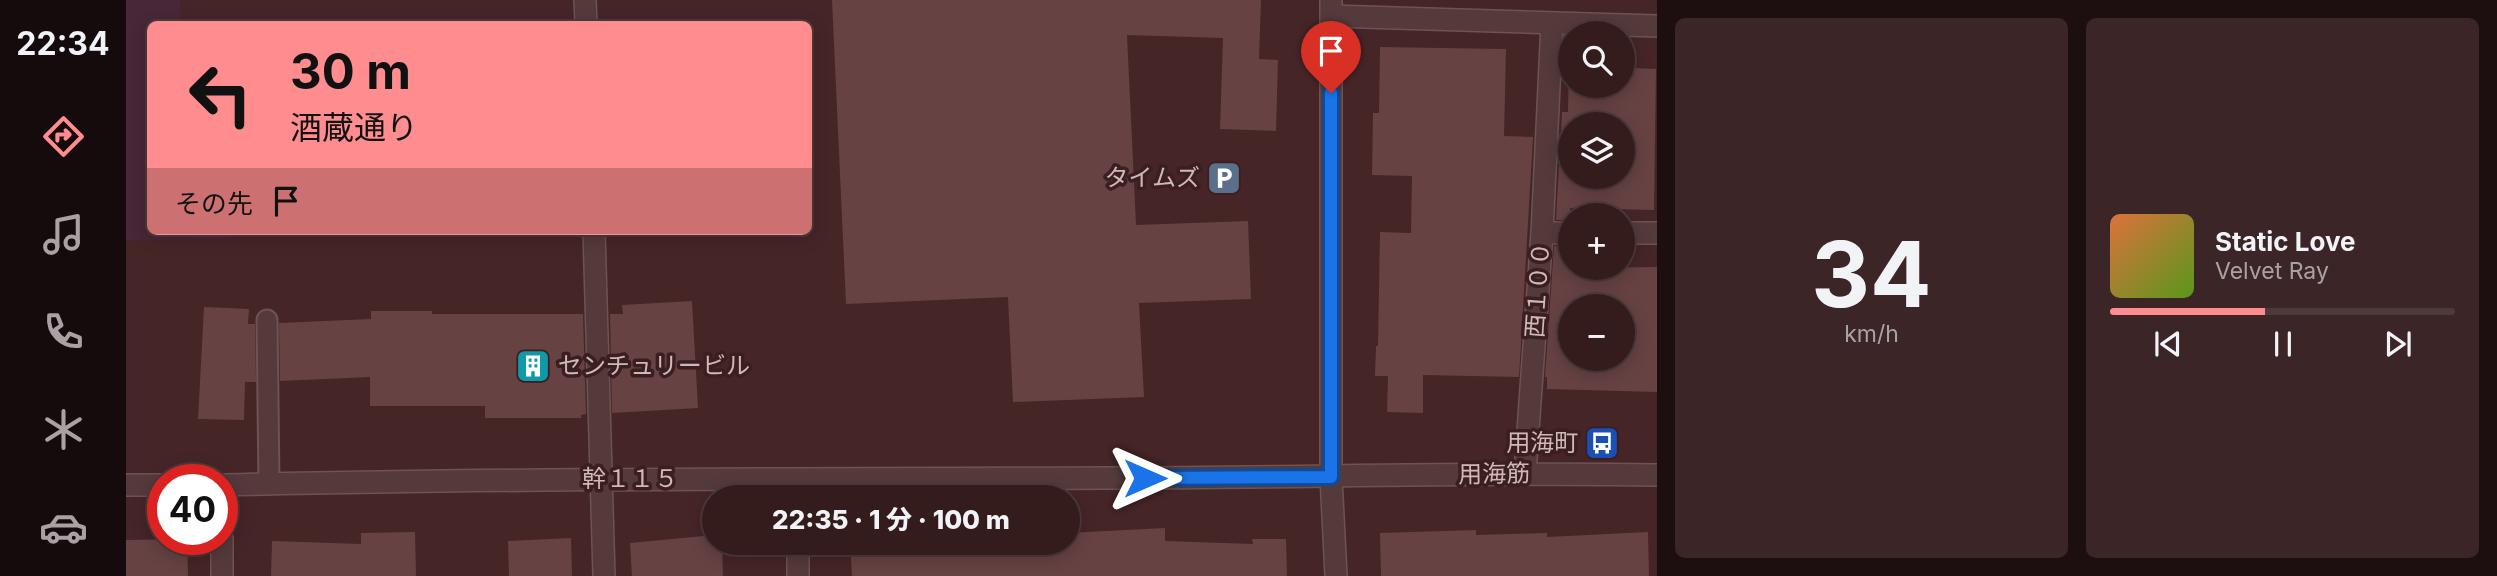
<!DOCTYPE html>
<html lang="ja">
<meta charset="utf-8">
<style>
:root{--surface:#341c1d;--page:#3c2526;--text:#f1f3f6;--muted:#a9a1a4;--line:#4e3a3b;--accent:#ff8c8f}
body{margin:0;font-family:Inter,"Noto Sans JP",sans-serif;background:var(--page);color:var(--text);height:100vh;display:flex;flex-direction:column;font-size:26px;white-space:nowrap}
*{box-sizing:border-box;margin:0}
p{font-size:23px;color:var(--muted)}
.icon{flex:none;width:38px;height:38px;fill:none;stroke:currentColor;stroke-width:2;stroke-linecap:round;stroke-linejoin:round}
.map{position:relative;flex:1;overflow:hidden}
.panel{display:flex;flex-direction:column;gap:18px;padding:18px;background:#1d0f10;width:840px}
.panel>*{flex:none}
.banner{position:absolute;left:21px;top:21px;width:665px;height:214px;border-radius:10px;box-shadow:0 4px 18px #0003,0 0 0 2px var(--line);background:#ff8c8f;color:#111;overflow:hidden}
.buttons{position:absolute;left:1432px;top:21px;display:grid;gap:14px}
.buttons a{display:grid;place-items:center;width:77px;height:77px;border-radius:50%;background:var(--surface);box-shadow:0 4px 18px #0003,0 0 0 2px var(--line);font-size:35px}
.speed{position:absolute;left:21px;top:464px;display:flex;gap:14px;font-size:35px;font-weight:700;text-align:center}
.speed>*{display:grid;place-content:center;width:91px;height:91px;border-radius:50%;background:var(--surface);box-shadow:0 4px 18px #0003,0 0 0 2px var(--line);line-height:1}
.speed .limit{border:10px solid #d22;background:#fff;color:#111}
.pin{position:absolute;display:grid;place-items:center;width:60px;height:60px;color:#fff;margin:-72px -30px;border-radius:50% 50% 50% 0;rotate:-45deg;box-shadow:0 0 7px #0007}
.pin .icon{rotate:45deg}
.me{position:absolute;width:77px;margin:-38px;rotate:90deg;stroke-linejoin:round;filter:drop-shadow(0 0 5px #0008)}
.turn{display:flex;align-items:center;gap:24px;height:147px;padding:0 28px;font-size:32px}
.turn .icon{width:91px;height:91px;stroke-width:2.5}
.turn b{display:block;font-size:49px;line-height:60px}
.then{display:flex;align-items:center;height:66px;padding:0 28px;background:#0003;gap:14px;font-size:26px}
.panel .tile{flex:1;display:flex;flex-direction:column;justify-content:center;gap:10px;min-width:0;padding:0 24px;border-radius:10px;background:var(--page)}
.panel .dial{align-items:center;gap:0}
.dial b{font-size:91px;line-height:1}
.song{display:flex;align-items:center;gap:21px}
.cover{width:84px;height:84px;border-radius:10px;background:linear-gradient(135deg,hsl(20 70% 55%),hsl(90 70% 35%))}
.played{height:7px;border-radius:4px;background:linear-gradient(90deg,var(--accent) 45%,var(--line) 45%)}
.keys{display:flex;justify-content:space-around;direction:ltr}
.panel .tiles{flex:1;display:grid;gap:18px;grid-template-columns:repeat(2,1fr)}
.trip{position:absolute;left:576px;top:485px;width:378px;height:70px;border-radius:35px;background:var(--surface);box-shadow:0 4px 18px #0003,0 0 0 2px var(--line);font-weight:800;line-height:70px;text-align:center}
main{display:flex;flex:1;min-height:0}
.dock{display:flex;flex-direction:column;width:126px;justify-content:space-around;align-items:center;background:#150b0c;color:var(--muted)}
.dock .icon{width:49px;height:49px}
.dock .current{color:var(--accent)}
.dock b{font-size:32px;color:var(--text)}
.map>svg:first-child{display:block}
.green{fill:#472738}
.building{fill:#664243;fill-rule:evenodd}
.lines{fill:none;stroke-linecap:round;stroke-linejoin:round}
.service-casing{stroke:#6d5353;stroke-width:23}
.minor-casing{stroke:#6d5353;stroke-width:24}
.tertiary-casing{stroke:#6d5353;stroke-width:24}
.service{stroke:#553a3b;stroke-width:19}
.minor{stroke:#553a3b;stroke-width:21}
.tertiary{stroke:#553a3b;stroke-width:21}
.route-casing{stroke:#114b97;stroke-width:18}
.route{stroke:#1a73e8;stroke-width:12}
.labels{text-anchor:middle;stroke-width:7;stroke-linejoin:round;paint-order:stroke}
.poi-label{font-size:24px;fill:#ceb8b8;stroke:#3b1e20;text-anchor:end}
.street-label{font-size:24px;fill:#ceb8b8;stroke:#3b1e20}
</style>
<main>
<nav class="dock">
<b>22:34</b>
<svg class="icon current" aria-label="directions" viewBox="0 0 24 24"><path d="M12 3l9 9-9 9-9-9zM9 14v-3h6M13 9l2 2-2 2"/></svg>
<svg class="icon" aria-label="music" viewBox="0 0 24 24"><path d="M9 18V5l10-2v13"/><circle cx="6" cy="18" r="3"/><circle cx="16" cy="16" r="3"/></svg>
<svg class="icon" aria-label="phone" viewBox="0 0 24 24"><path d="M5 4h4l2 5-3 2q2 4 5 5l2-3 5 2v4C11 20 4 13 5 4z"/></svg>
<svg class="icon" aria-label="climate" viewBox="0 0 24 24"><path d="M12 3v18M4 7l16 10M4 17L20 7"/></svg>
<svg class="icon" aria-label="car" viewBox="0 0 24 24"><path d="M5 17H2v-5l4-1 3-4h7l3 4 3 1v5h-3M9 17h6M6 11h13"/><circle cx="7" cy="17" r="2"/><circle cx="17" cy="17" r="2"/></svg>
</nav>
<div class="map">
<svg width="1531" height="576" viewBox="0 0 1531 576">
<rect width="100%" height="100%" fill="#462527"/>
<polygon class="green" points="0,0 54,0 55,24 24,24 24,231 102,231 102,239 0,241"/>
<g class="building">
<polygon points="706,0 1135,0 1133,59 1152,60 1150,131 1094,129 1097,38 1001,35 1010,225 1122,221 1125,299 1013,303 1018,397 887,402 882,297 720,304"/>
<polygon points="1254,47 1380,49 1378,136 1407,137 1393,377 1297,375 1297,413 1261,412 1262,376 1249,376 1250,346 1252,346 1254,232 1285,233 1286,176 1246,175 1247,113 1253,113"/>
<path d="M1443,63L1444,86H1496V65H1507V68L1530,69L1528,210L1444,208V220H1430L1436,112H1442ZM1444,124H1496V177H1444Z"/>
<path d="M1428,246H1444V268L1531,267V392L1421,389V377H1419ZM1444,306H1496V359H1444Z"/>
<polygon points="566,301 572,408 486,413 484,314 497,314 496,305"/>
<polygon points="78,307 123,309 122,324 129,324 130,382 119,382 118,420 72,419"/>
<polygon points="245,311 306,311 306,314 457,314 460,414 455,415 455,418 359,418 359,406 244,406 244,377 154,381 153,323 245,319"/>
<polygon points="1039,528 1039,541 1127,544 1126,539 1160,539 1161,576 726,576 724,542 942,542 942,533"/>
<polygon points="1350,530 1350,535 1421,533 1421,537 1522,532 1523,576 1255,576 1254,533"/>
<polygon points="289,532 290,576 145,576 146,541 235,544 235,533"/>
<polygon points="588,535 588,542 596,542 597,576 506,576 504,543"/>
<polygon points="445,538 446,576 383,576 382,541"/>
<polygon points="61,539 62,576 0,576 0,540"/>
</g>
<g class="lines">
<g class="service-casing">
<polyline id="service" points="141,320 143,484"/>
</g>
<g class="minor-casing">
<g id="minor">
<polyline points="459,0 460,24"/>
<polyline points="1205,16 1531,26"/>
<polyline points="468,231 478,576"/>
<polyline points="1416,233 1444,233"/>
<polyline points="1496,233 1531,233"/>
<polyline points="1399,473 1416,233 1426,23"/>
<polyline points="672,479 672,497"/>
<polyline points="96,539 96,576"/>
<polyline points="672,542 672,576"/>
</g>
</g>
<g class="tertiary-casing">
<g id="tertiary">
<polyline points="1205,0 1205,477 1210,576"/>
<polyline points="0,485 37,485"/>
<path d="M96,485C392,478 687,479 983,478C1166,478 1348,472 1531,475"/>
</g>
</g>
<use href="#service" class="service"/>
<use href="#minor" class="minor"/>
<use href="#tertiary" class="tertiary"/>
</g>
<g class="lines">
<g class="route-casing">
<polyline id="route" points="1019,478 1205,477 1205,93"/>
</g>
<use href="#route" class="route"/>
</g>
<defs>
<g id="parking-square" transform="scale(1.75)"><rect x="-9" y="-9" width="18" height="18" rx="4" fill="#5c6f8a" stroke="#3b1e20"/><path d="M-3.5-5.5H1a3.5 3.5 0 0 1 0 7H-1V5.5H-3.5ZM-1-3.4V-.6H.8a1.4 1.4 0 0 0 0-2.8Z" fill="#fff"/></g>
<g id="building-square" transform="scale(1.75)"><rect x="-9" y="-9" width="18" height="18" rx="4" fill="#0f9aa8" stroke="#3b1e20"/><path d="M-4-6H4V6H1V3H-1V6H-4ZM-2.5-4.3h1.7v1.8h-1.7ZM.8-4.3h1.7v1.8H.8ZM-2.5-1h1.7V.8h-1.7ZM.8-1h1.7V.8H.8Z" fill="#fff"/></g>
<g id="bus-square" transform="scale(1.75)"><rect x="-9" y="-9" width="18" height="18" rx="4" fill="#1a4fb4" stroke="#3b1e20"/><path d="M-5-6H5V4H4V6H2V4H-2V6H-4V4H-5ZM-3.5-4V0h7V-4ZM-3.5 1.2v1.5H-2V1.2ZM2 1.2v1.5H3.5V1.2Z" fill="#fff"/></g>
</defs>
<g fill-rule="evenodd">
<use href="#parking-square" x="1098" y="178"/>
<use href="#building-square" x="407" y="366"/>
<use href="#bus-square" x="1476" y="443"/>
</g>
<g class="labels">
<g class="poi-label">
<text x="1074" y="186">タイムズ</text>
<text x="432" y="374" text-anchor="start">センチュリービル</text>
<text x="1452" y="451">用海町</text>
</g>
<g class="street-label">
<text transform="translate(1412 290) rotate(-86)" y="8">西１００</text>
<text transform="translate(1368 474) rotate(-1)" y="8">用海筋</text>
<text x="504" y="487">幹１１５</text>
</g>
</g>
</svg>
<div class="buttons">
<a><svg class="icon" aria-label="search" viewBox="0 0 24 24"><circle cx="10" cy="10" r="6"/><path d="M15 15l6 6"/></svg></a>
<a><svg class="icon" aria-label="layers" viewBox="0 0 24 24"><path d="M12 4l9 5-9 5-9-5zM3 14l9 5 9-5"/></svg></a>
<a>+</a>
<a>−</a>
</div>
<div class="speed"><div class="limit">40</div></div>
<div class="pin" style="left:1205px;top:93px;background:#d93025"><svg class="icon" aria-label="arrive" viewBox="0 0 24 24"><path d="M6 21V4h12l-3 4 3 4H6"/></svg></div>
<svg class="me" style="left:1019px;top:478px" viewBox="-20 -20 40 40"><path d="M0-17L14 15 0 8-14 15z" fill="#1a73e8" stroke="#fff" stroke-width="4"/></svg>
<div class="trip">22:35 · 1 分 · 100 m</div>
<div class="banner">
<div class="turn"><svg class="icon" aria-label="left" viewBox="0 0 24 24"><path d="M17 20v-9H6M10 6l-5 5 5 5"/></svg><div><b>30 m</b>酒蔵通り</div></div>
<div class="then">その先<svg class="icon" aria-label="arrive" viewBox="0 0 24 24"><path d="M6 21V4h12l-3 4 3 4H6"/></svg></div>
</div>
</div>
<section class="panel">
<div class="tiles">
<div class="tile dial"><b>34</b><p>km/h</p></div>
<div class="tile">
<div class="song"><i class="cover"></i><div><b>Static Love</b><p>Velvet Ray</p></div></div>
<div class="played"></div>
<div class="keys"><svg class="icon" aria-label="previous" viewBox="0 0 24 24"><path d="M18 5L8 12l10 7zM5 5v14"/></svg><svg class="icon" aria-label="pause" viewBox="0 0 24 24"><path d="M8 5v14M16 5v14"/></svg><svg class="icon" aria-label="next" viewBox="0 0 24 24"><path d="M6 5l10 7-10 7zM19 5v14"/></svg></div>
</div>
</div>
</section>
</main>
